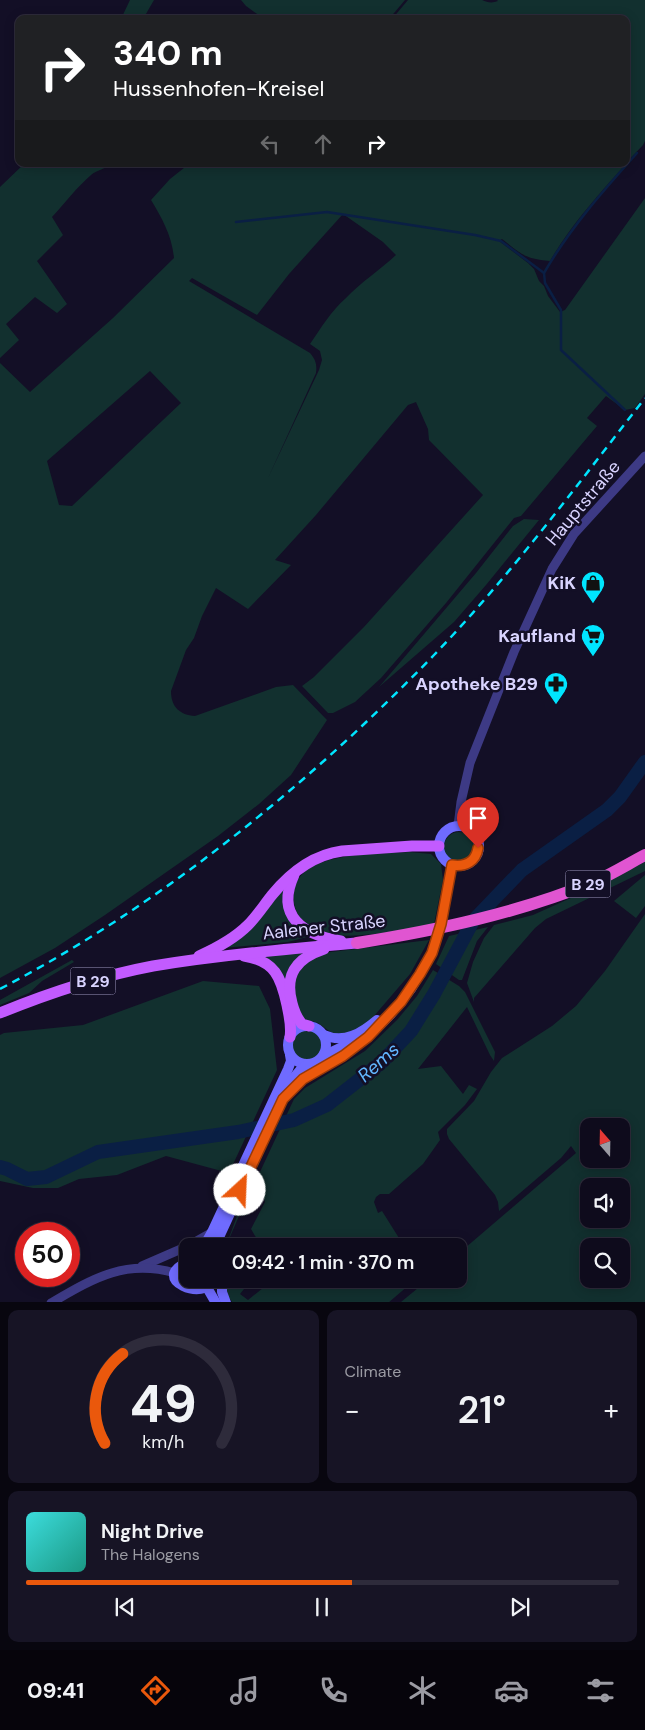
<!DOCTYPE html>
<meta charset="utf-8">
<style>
:root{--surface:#0e0b1c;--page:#171425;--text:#f1f3f6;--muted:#9b9ba3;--line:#2e2b3b;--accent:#ea580c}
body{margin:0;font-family:"DM Sans",sans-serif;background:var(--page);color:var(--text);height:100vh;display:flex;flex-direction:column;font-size:19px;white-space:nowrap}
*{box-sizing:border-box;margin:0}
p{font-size:16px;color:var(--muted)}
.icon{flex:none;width:28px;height:28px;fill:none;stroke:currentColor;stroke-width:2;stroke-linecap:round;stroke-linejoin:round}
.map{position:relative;height:1302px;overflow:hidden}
.drawer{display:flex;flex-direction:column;gap:8px;padding:8px;background:#08060f;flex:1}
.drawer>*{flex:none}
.hud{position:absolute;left:15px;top:15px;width:615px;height:152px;border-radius:10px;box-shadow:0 2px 12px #0003,0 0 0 1px var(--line);background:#202124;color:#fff;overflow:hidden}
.needle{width:32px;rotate:340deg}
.fabs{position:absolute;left:580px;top:1118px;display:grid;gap:10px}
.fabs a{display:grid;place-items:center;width:50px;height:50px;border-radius:10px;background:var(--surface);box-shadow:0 2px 12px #0003,0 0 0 1px var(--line);font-size:25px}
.speed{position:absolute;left:15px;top:1222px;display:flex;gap:10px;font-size:25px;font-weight:700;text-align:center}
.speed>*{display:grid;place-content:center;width:65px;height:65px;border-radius:50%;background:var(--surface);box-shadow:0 2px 12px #0003,0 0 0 1px var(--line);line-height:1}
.speed .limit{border:8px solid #d22;background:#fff;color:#111}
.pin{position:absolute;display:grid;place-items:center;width:42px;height:42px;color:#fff;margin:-51px -21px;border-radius:50% 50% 50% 0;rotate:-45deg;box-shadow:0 0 5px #0007}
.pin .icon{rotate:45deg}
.me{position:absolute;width:55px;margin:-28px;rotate:25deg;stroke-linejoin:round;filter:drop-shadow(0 0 4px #0008)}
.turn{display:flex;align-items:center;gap:18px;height:105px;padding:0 15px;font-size:22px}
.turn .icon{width:65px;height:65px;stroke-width:2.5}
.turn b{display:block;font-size:35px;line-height:42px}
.lanes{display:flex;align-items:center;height:48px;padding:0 15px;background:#0003;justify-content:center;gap:25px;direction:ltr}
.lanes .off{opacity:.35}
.big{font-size:38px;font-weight:600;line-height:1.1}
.drawer .widget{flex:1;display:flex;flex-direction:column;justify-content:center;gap:8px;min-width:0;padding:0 18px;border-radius:10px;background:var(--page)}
.drawer .dial{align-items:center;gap:0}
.dial svg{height:130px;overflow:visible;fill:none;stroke:var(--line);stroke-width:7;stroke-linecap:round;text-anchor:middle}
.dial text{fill:var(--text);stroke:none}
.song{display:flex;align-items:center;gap:15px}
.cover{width:60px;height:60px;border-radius:8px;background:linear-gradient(135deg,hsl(180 70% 55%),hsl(170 70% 35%))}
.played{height:5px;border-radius:2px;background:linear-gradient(90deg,var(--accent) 55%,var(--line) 55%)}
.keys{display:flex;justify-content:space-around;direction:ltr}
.heat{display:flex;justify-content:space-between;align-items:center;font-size:28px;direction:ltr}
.drawer .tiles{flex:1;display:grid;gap:8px;grid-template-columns:1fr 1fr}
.widget:last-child{grid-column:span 2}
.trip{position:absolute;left:179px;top:1238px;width:288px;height:50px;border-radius:10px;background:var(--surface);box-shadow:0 2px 12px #0003,0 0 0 1px var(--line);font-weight:600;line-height:50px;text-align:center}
.tabs{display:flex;height:80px;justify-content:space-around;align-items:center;background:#06040b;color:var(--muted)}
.tabs .icon{width:35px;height:35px}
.tabs .selected{color:var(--accent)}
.tabs b{font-size:22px;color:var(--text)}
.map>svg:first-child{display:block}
.green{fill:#12302f;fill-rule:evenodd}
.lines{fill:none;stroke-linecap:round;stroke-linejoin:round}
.stream{stroke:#0a1f44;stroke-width:2.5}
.river{stroke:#0a1f44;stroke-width:14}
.tertiary{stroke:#3d3a85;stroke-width:9}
.secondary{stroke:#6f6bff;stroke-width:10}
.primary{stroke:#c25bff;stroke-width:11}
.trunk{stroke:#e055d1;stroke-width:12}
.rail{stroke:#00e5ff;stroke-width:2.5;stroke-dasharray:8 6;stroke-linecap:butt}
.route-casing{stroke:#983908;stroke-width:12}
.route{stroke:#ea580c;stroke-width:9}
.labels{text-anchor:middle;stroke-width:5;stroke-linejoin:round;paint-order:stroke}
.shield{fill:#130f26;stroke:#9e99be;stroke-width:1}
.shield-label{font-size:16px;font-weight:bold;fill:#d9d4ff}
.street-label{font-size:18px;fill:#d9d4ff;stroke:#130f26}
.poi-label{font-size:18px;font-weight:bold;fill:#d9d4ff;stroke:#130f26;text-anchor:end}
.water-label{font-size:19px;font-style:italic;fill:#62b6ff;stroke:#130f26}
</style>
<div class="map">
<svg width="645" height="1303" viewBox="0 0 645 1303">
<rect width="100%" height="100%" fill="#130f26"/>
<g class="green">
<polygon points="130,0 154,0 143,19 121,19"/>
<polygon points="241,0 405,0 389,19 264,19 246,6"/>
<path d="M408,0H482C488,3 493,3 498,1L497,0H645V141L643,145L626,163V19H392Z"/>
<path d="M24,164H107L109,165C103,170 97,170 91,175C77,187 65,203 52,217L63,235L37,261L67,304L57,313L35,297L6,324L19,340L0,358V187Z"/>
<path d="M189,164H626C598,195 571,225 550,261C525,259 521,254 502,239L499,241L528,263L534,269L539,281L544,286L548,296L560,312L565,310L645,198V394L635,408L625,410L606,396L587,418L597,426L521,516L514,518L446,603L381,678L355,702L333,713H328L302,686L314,677L364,627L483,495L429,440L428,429L416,402L408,405L316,515L275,560L291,565L248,609L216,588L202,616L194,638L186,650L171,691C171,707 180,715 195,716L276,687L293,685L327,720L291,775L259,804L218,836L105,915L55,948L0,978V363L30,392L113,318L174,258C172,236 162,218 151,200L170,179ZM343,214L383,242L396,255C380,270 361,282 346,298C331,311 321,328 310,344L320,351L322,360L319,370L268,478L316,373C317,365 316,360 310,353L189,281L192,278L257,315L289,274ZM150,371L181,403L72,506L59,505L47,461Z"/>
<polygon points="524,519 539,520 486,585 454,622 379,687 476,573 513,526"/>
<circle cx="459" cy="847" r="15"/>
<path d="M409,852L431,854L441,864L443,880L434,924C410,930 338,942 316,932C305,927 296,915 294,903C286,849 376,855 409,852Z"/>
<polygon points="645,862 645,871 546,919 535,928 474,998 474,1002 467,983 473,962 484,938 494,925 533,915 593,888"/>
<polygon points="645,875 645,906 636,918 614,901"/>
<polygon points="287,884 286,896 311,936 288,942 223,948"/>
<path d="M645,914V1302H401L429,1279H458V1254L576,1153L571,1146L561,1158L499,1211L498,1202L495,1195L449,1139L447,1134V1129L474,1101L491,1072L502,1058L552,1026L576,1006L605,971ZM589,1126H621V1159H589ZM589,1186H621V1219H589ZM589,1246H621V1279H589Z"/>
<polygon points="488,927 477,941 462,980 459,980 436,964 449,936"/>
<polygon points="429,940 410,974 368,1023 347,1033 338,1034 332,1033 318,1023 305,1019 297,1012 293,984 302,965 323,953"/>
<polygon points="305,951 295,961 285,979 264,958 274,953"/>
<polygon points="72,960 74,962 42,981 29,993 0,1005 0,1000"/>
<polygon points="433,970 459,986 465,992 495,1052 494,1061 490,1055 467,1007 418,1069 441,1066 463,1094 469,1085 477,1089 465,1105 438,1132 440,1140 423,1164 389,1194 380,1194 376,1197 374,1202 378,1213 382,1211 404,1246 261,1246 251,1229 265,1202 262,1194 253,1187 294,1099 305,1088 365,1051 397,1020 417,996"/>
<polygon points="203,981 259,986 270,1009 277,1070 229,1173 166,1156 117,1175 79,1179 58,1188 33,1188 0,1181 0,1035 4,1033 83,1025"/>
<circle cx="307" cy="1045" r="15"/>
<path d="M247,1196L251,1198L252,1208L247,1215L239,1216L226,1246L237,1216H235C235,1205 237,1200 247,1196Z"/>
<polygon points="225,1279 236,1279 244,1289 240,1294 248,1300 274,1279 416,1279 388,1303 232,1302 228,1296"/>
</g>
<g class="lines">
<g class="stream">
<polyline points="236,222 327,212 475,235 501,241 544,273 545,283 561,310 561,350 625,410"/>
<path d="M544,273C570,228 603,191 637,153"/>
</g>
<polyline class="river" points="0,1167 7,1169 27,1179 46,1177 98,1152 238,1132 294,1120 327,1105 382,1062 411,1031 434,994 473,921 495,898 522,870 607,810 620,797 645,762"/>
<g class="tertiary">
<polyline points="458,826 461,802 470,763 514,652 552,569 574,534 645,456"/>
<polyline points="188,1246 211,1233"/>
<polyline points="142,1266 188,1246"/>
<path d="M51,1303C94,1278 125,1259 175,1273"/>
</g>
<g class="secondary">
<circle cx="459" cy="846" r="20"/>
<circle cx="307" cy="1045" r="19"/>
<path d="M324,1035C344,1044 362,1033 377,1020"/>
<polyline points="323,1056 357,1040"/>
<polyline points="283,1099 303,1079 343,1055 368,1037 391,1014 411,989 432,953 441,924 452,865"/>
<polyline points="204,1246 212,1232 288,1069 291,1061 290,1055"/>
<polyline points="215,1246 291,1081 302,1068 308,1064"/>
<path d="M188,1262C147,1279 208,1303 212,1279"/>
<polyline points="222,1279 222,1292 226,1303"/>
<polyline points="209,1291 216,1303"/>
</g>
<g class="primary">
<path d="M294,875C275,916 303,935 341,941"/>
<path d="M199,956C217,948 234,939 248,925C257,916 264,905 272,895C290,873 313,855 342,851L412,846H439"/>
<path d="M244,956C275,961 281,977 287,1005C289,1016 292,1026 290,1037"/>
<path d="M0,1013C49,993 100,976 153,966C220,955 289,949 357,943"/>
<path d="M309,1026L302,1024C297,1018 294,1011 292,1003C284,974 297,958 324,949"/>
</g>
<path class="trunk" d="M357,943C438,930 518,913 594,882C612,874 628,864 645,855"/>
<path class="rail" d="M0,989C162,904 307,786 434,655C511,575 577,485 645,398"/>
</g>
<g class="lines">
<g class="route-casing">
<path id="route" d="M240,1190L283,1099L303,1079L343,1056L368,1037L401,1002L420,974L432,953L441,924L452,865C466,867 476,861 478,848"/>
</g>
<use href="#route" class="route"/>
</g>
<defs>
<g id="shop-pin" transform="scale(1.25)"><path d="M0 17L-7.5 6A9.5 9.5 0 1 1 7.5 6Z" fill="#00e5ff" stroke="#130f26"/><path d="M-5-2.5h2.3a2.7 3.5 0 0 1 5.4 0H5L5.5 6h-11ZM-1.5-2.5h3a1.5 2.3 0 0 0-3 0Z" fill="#111"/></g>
<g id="supermarket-pin" transform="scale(1.25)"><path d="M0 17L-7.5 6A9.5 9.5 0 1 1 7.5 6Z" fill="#00e5ff" stroke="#130f26"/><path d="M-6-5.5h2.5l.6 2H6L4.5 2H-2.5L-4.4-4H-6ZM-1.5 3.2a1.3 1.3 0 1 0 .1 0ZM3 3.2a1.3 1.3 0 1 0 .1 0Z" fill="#111"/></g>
<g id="pharmacy-pin" transform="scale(1.25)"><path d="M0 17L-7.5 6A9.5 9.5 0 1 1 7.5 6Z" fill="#00e5ff" stroke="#130f26"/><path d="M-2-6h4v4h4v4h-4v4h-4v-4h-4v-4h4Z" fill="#111"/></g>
</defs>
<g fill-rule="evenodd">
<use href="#shop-pin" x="593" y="583"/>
<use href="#supermarket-pin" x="593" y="636"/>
<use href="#pharmacy-pin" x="556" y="684"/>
</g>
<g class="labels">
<g class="shield">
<rect x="565.5" y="870.5" width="45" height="27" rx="4"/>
<rect x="70.5" y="967.5" width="45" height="27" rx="4"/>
</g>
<g class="shield-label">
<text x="588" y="890">B 29</text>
<text x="93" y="987">B 29</text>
</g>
<g class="street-label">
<text transform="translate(583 503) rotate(-50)" y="6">Hauptstraße</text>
<text transform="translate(324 927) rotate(-6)" y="6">Aalener Straße</text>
</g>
<g class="poi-label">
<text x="576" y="589">KiK</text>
<text x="576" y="642">Kaufland</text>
<text x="538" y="690">Apotheke B29</text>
</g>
<g class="water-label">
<text transform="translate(378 1062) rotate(-42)" y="7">Rems</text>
</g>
</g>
</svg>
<div class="fabs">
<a><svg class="needle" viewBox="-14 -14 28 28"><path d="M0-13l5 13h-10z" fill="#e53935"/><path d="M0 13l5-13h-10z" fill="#9b9ba3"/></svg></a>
<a><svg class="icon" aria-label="sound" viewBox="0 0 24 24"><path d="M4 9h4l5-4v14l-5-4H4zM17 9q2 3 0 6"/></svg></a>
<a><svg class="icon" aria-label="search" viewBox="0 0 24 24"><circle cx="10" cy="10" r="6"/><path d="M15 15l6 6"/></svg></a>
</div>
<div class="speed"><div class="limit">50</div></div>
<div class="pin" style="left:478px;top:848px;background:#d93025"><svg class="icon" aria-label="arrive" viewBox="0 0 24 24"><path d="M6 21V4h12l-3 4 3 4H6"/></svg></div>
<svg class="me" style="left:240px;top:1190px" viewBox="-20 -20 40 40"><circle r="19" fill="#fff"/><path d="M0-13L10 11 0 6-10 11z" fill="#ea580c"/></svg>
<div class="trip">09:42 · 1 min · 370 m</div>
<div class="hud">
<div class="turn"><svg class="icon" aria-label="right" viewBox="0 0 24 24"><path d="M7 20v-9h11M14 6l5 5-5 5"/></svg><div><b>340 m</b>Hussenhofen-Kreisel</div></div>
<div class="lanes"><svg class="icon off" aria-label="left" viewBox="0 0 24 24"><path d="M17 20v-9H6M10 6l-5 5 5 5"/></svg><svg class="icon off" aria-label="ahead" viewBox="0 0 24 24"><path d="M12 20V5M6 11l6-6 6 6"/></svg><svg class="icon" aria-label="right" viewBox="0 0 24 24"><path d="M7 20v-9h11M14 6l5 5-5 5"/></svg></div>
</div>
</div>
<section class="drawer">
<div class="tiles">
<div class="widget dial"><svg viewBox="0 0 100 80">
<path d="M14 69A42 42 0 1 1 86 69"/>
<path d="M14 69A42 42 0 0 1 25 14" stroke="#ea580c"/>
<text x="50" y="56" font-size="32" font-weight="700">49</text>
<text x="50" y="72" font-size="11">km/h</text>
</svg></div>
<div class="widget"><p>Climate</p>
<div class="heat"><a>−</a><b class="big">21°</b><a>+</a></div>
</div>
<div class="widget">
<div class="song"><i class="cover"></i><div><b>Night Drive</b><p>The Halogens</p></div></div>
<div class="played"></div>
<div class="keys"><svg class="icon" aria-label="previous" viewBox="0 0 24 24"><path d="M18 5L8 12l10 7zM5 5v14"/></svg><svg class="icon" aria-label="pause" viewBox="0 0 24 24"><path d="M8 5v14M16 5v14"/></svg><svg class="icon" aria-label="next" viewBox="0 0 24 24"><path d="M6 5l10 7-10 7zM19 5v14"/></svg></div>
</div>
</div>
</section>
<nav class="tabs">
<b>09:41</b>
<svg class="icon selected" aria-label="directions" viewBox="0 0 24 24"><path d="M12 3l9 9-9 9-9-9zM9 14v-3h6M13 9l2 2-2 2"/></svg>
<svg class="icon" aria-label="music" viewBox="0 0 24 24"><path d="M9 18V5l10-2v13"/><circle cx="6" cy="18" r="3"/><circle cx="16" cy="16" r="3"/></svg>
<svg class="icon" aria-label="phone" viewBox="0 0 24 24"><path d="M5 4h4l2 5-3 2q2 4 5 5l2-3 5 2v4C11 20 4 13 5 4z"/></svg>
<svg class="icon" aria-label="climate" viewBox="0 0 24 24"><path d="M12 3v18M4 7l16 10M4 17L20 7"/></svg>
<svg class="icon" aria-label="car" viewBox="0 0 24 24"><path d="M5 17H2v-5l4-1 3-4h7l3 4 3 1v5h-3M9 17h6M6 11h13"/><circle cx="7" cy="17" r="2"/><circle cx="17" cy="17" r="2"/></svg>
<svg class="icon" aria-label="filters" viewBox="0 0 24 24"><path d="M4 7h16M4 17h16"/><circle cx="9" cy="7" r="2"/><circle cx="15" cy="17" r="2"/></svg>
</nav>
